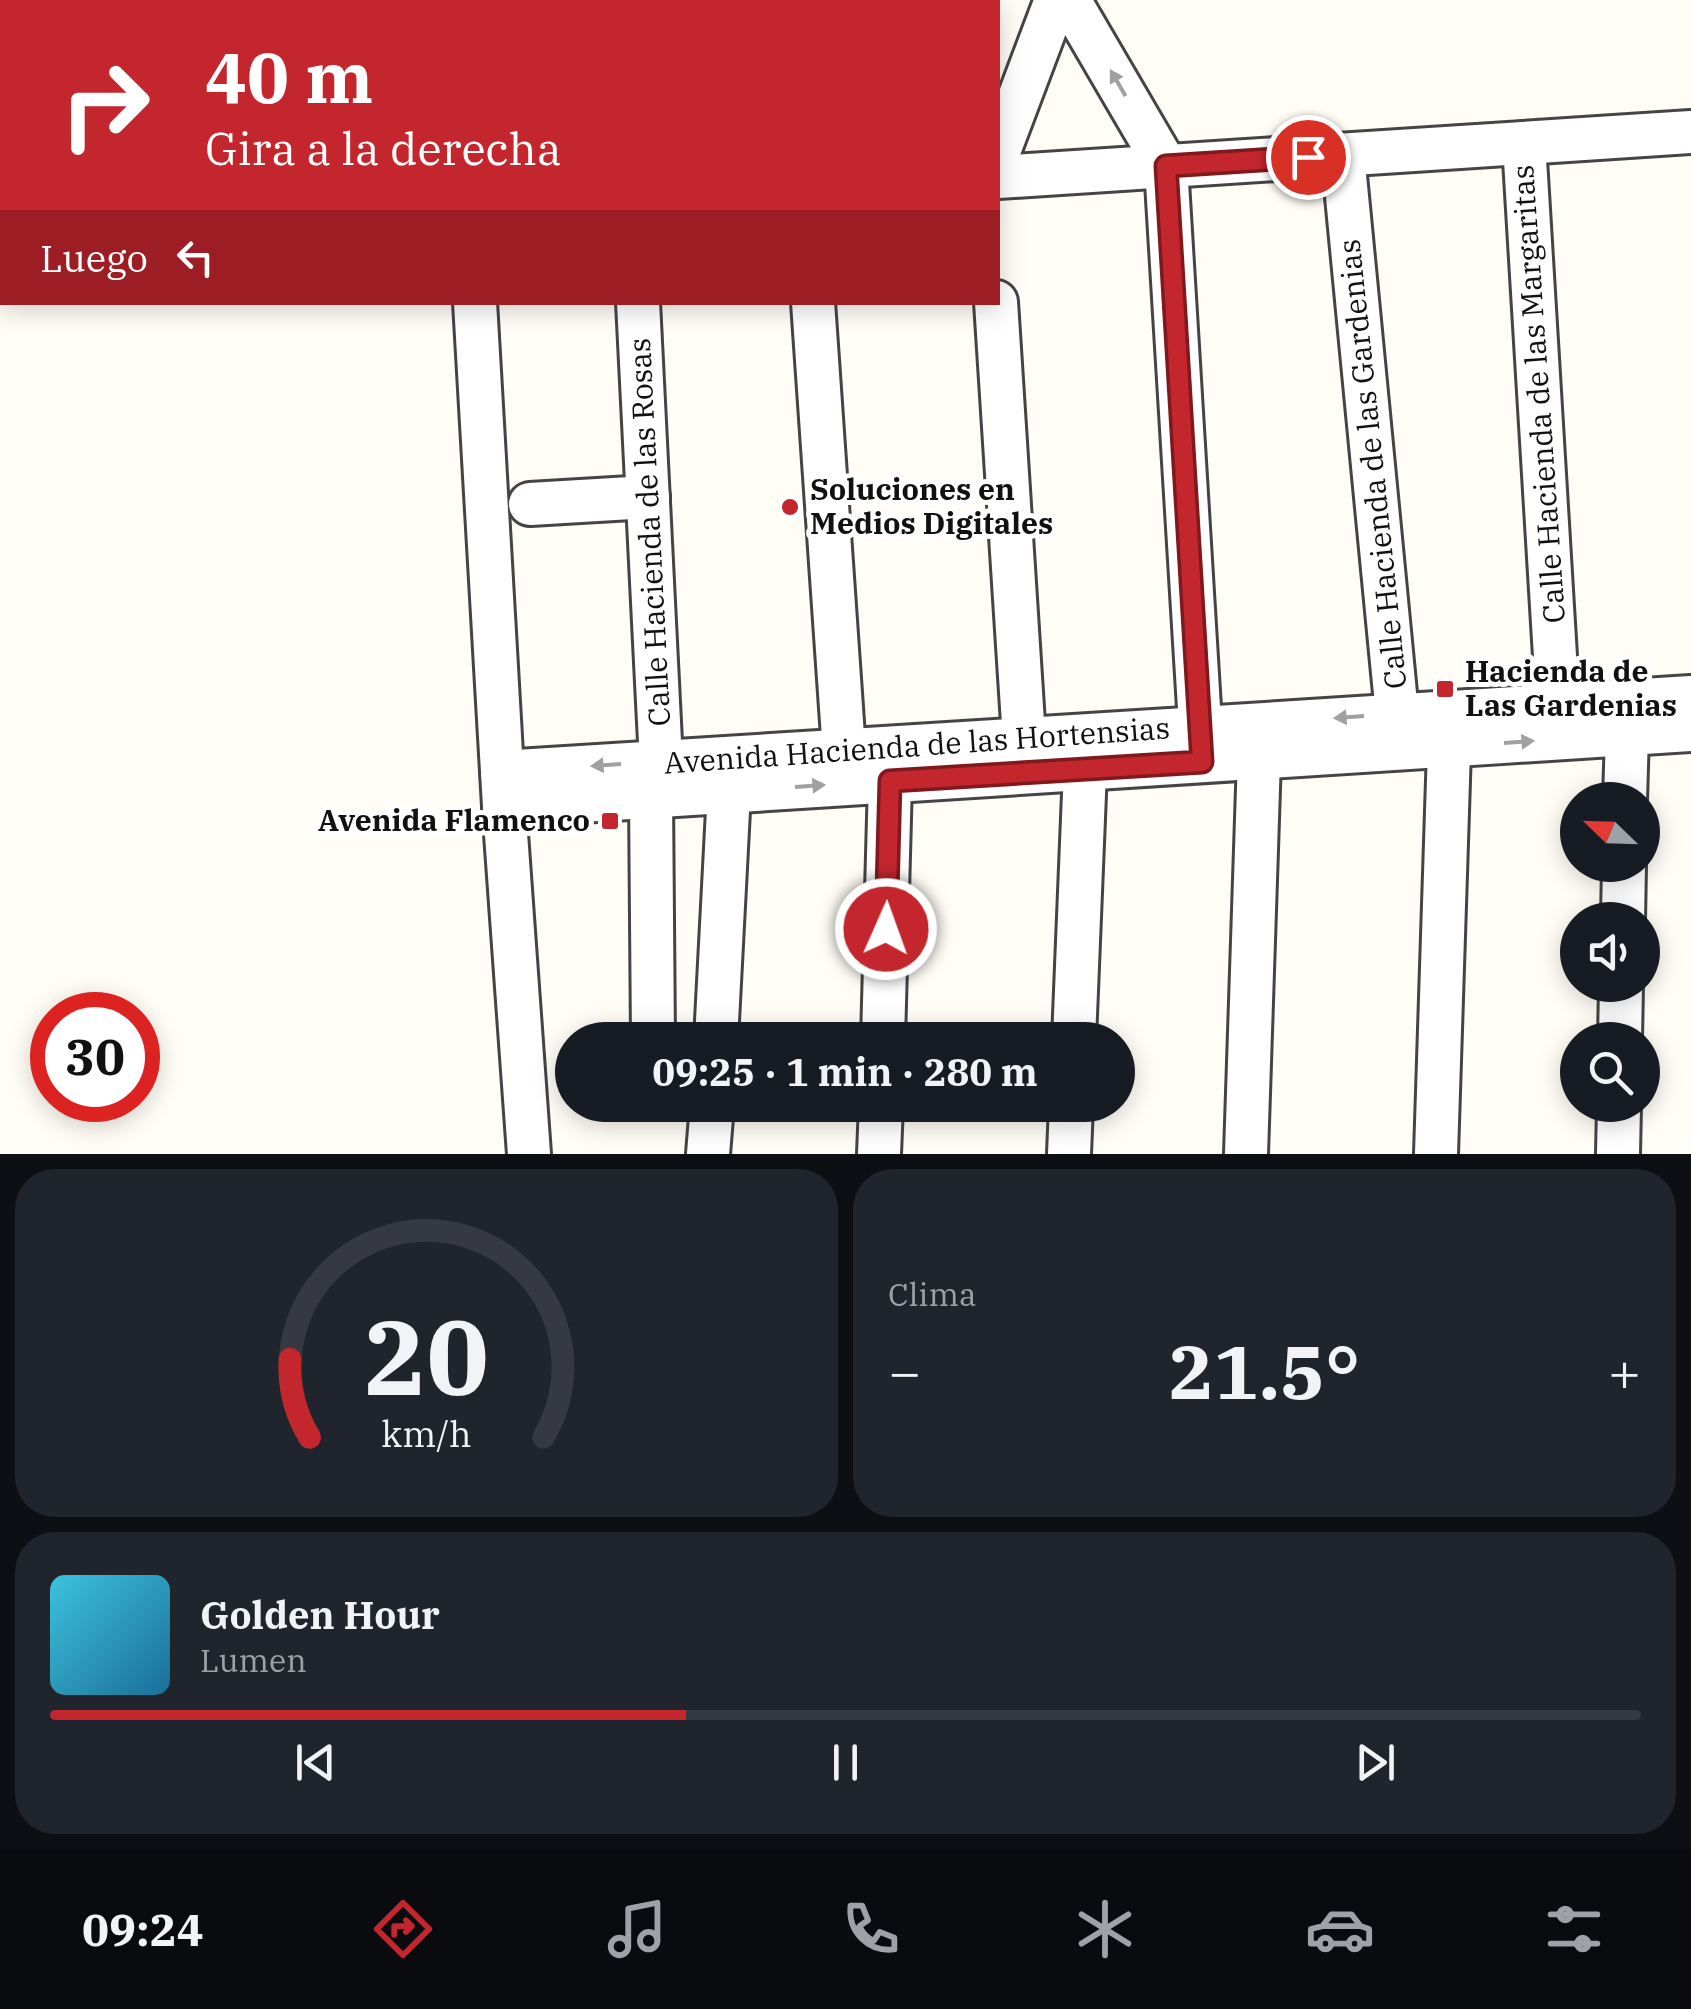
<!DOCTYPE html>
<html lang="es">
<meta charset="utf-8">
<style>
:root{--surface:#171b24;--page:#20242c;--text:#f1f3f6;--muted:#9ea1a6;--line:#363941;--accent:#c4262e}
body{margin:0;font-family:"IBM Plex Serif",serif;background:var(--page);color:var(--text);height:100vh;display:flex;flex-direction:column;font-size:38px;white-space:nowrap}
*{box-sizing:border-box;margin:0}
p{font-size:32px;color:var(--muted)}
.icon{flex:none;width:55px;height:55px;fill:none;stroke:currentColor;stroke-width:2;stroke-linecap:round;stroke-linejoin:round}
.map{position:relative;height:1154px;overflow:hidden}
.details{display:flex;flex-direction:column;gap:15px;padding:15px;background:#0d0f14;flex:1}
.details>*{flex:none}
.banner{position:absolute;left:0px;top:0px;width:1000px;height:305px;box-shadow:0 5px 25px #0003;background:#c4262e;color:#fff;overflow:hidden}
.needle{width:65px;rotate:293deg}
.fabs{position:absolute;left:1560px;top:782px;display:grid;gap:20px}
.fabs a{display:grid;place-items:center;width:100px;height:100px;border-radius:50%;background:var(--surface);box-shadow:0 5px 25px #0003;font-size:50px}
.speed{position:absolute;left:30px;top:992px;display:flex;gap:20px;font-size:50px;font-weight:700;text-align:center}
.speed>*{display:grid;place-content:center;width:130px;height:130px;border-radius:50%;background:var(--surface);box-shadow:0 5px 25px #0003;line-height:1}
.speed .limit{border:15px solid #d22;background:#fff;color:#111}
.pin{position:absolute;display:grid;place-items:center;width:85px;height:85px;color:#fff;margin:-42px;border:5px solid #fff;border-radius:50%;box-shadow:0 2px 10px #0007}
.me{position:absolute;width:110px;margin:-55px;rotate:2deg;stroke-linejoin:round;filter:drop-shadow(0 0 8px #0008)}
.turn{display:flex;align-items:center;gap:35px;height:210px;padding:0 40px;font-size:45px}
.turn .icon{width:130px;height:130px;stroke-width:2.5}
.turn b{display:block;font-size:70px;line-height:85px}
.then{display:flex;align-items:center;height:95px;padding:0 40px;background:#0003;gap:20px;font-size:38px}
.big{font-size:75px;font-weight:800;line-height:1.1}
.details .card{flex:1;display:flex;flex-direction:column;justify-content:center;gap:15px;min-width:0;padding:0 35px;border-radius:40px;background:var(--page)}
.details .dial{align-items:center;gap:0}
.dial svg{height:260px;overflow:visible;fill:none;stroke:var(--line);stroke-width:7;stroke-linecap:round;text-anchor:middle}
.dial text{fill:var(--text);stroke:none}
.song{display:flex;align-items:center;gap:30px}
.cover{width:120px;height:120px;border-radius:15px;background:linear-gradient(135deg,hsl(190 70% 55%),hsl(200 70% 35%))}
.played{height:10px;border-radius:5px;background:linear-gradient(90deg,var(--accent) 40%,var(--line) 40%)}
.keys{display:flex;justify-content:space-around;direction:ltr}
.heat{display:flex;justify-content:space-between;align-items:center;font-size:55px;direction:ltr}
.details .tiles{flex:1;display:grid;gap:15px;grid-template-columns:1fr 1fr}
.card:last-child{grid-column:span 2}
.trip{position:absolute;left:555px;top:1022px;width:580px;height:100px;border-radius:50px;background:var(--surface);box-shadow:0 5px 25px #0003;font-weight:800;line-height:100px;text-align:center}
.dock{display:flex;height:160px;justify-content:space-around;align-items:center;background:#090b0e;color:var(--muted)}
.dock .icon{width:70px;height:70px}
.dock .on{color:var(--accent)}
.dock b{font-size:45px;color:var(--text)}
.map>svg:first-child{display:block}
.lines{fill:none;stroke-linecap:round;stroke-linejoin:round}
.minor-casing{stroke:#444;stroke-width:48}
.minor{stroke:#fff;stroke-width:42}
.oneway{fill:#a0a0a0}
.route-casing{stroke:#7f191e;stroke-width:25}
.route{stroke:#c4262e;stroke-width:18}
.poi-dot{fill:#c4262e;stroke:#fff;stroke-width:4}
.labels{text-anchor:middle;stroke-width:10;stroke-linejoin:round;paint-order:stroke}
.street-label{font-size:30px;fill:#111;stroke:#fff}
.poi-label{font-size:30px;font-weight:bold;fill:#111;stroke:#fff;text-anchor:start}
</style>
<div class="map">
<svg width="1691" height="1154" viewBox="0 0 1691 1154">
<rect width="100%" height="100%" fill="#fffdf5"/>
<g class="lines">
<g class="minor-casing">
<g id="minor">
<polyline points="459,0 459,2"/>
<polyline points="673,0 673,2"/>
<polyline points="1069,0 1166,166 1202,757"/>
<polyline points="761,2 808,0"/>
<polyline points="1524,143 1558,706"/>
<polyline points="998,154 1056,0"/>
<polyline points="1343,155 1397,714"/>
<polyline points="998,177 1691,132"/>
<polyline points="0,274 2,273"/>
<polyline points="475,302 504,806 529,1154"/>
<polyline points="638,302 661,762"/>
<polyline points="813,302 844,751"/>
<polyline points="996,302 1024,739"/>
<polyline points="530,504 648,497"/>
<polyline points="502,772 1691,697"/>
<polyline points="651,797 653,1040"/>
<polyline points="1625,800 1627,734"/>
<polyline points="504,806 1691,730"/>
<polyline points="1623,920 1624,865"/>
<polyline points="716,1040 729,791"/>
<polyline points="883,1040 890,781 888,753"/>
<polyline points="1074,1040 1085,769"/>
<polyline points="1620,1040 1621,985"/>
<polyline points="708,1154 712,1105"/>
<polyline points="879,1154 881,1105"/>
<polyline points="1069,1154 1071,1105"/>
<polyline points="1246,1154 1259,758"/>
<polyline points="1436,1154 1450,718"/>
<polyline points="1618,1154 1619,1105"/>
</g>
</g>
<use href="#minor" class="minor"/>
</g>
<defs><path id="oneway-solid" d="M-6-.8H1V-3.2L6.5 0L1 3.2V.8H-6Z" transform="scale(2.5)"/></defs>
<g class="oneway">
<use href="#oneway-solid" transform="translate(1118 83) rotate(-120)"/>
<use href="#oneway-solid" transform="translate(1349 717) rotate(176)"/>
<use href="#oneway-solid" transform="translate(1519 742) rotate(-4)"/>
<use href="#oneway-solid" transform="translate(606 765) rotate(176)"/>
<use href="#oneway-solid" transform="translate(810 786) rotate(-4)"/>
</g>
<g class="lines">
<g class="route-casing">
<polyline id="route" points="886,929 890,781 1202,762 1166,166 1308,157"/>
</g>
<use href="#route" class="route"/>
</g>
<g class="poi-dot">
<circle cx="790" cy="507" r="10"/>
<rect x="1435" y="679" width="20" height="20" rx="5"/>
<rect x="600" y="811" width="20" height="20" rx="5"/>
</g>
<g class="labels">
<g class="street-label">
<text transform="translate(1539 394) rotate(-94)" y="10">Calle Hacienda de las Margaritas</text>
<text transform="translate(1373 464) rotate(-96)" y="10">Calle Hacienda de las Gardenias</text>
<text transform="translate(650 532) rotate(-93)" y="10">Calle Hacienda de las Rosas</text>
<text transform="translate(917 746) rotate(-4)" y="10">Avenida Hacienda de las Hortensias</text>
</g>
<g class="poi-label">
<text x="810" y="500">Soluciones en<tspan x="810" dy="34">Medios Digitales</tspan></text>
<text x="1465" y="682">Hacienda de<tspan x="1465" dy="34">Las Gardenias</tspan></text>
<text x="590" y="831" text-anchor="end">Avenida Flamenco</text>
</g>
</g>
</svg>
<div class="fabs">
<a><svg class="needle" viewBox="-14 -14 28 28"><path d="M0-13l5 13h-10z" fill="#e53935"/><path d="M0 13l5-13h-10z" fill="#9ea1a6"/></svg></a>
<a><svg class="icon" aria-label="sound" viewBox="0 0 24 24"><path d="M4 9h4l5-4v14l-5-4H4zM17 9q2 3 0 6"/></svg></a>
<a><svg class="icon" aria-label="search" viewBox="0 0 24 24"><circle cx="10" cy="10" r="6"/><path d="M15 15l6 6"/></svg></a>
</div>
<div class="speed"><div class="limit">30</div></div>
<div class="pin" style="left:1308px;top:157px;background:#d93025"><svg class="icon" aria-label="arrive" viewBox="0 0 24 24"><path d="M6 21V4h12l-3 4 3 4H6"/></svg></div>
<svg class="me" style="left:886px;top:929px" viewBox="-20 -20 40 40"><circle r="17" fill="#c4262e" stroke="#fff" stroke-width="3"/><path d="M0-11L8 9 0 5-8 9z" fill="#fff"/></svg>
<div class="trip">09:25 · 1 min · 280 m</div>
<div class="banner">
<div class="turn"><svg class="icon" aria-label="right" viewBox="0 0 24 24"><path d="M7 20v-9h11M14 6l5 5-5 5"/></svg><div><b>40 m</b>Gira a la derecha</div></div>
<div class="then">Luego<svg class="icon" aria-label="left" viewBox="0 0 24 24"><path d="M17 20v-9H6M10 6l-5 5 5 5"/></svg></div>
</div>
</div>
<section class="details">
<div class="tiles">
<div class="card dial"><svg viewBox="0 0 100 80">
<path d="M14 69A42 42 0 1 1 86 69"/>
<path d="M14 69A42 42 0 0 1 8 45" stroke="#c4262e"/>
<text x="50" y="56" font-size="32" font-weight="700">20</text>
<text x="50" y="72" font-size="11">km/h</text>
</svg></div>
<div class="card"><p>Clima</p>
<div class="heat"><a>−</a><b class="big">21.5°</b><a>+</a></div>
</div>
<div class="card">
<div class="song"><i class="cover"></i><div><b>Golden Hour</b><p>Lumen</p></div></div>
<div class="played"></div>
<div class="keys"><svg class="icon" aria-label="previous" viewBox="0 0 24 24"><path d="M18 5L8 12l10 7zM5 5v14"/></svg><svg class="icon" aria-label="pause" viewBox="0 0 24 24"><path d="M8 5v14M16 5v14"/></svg><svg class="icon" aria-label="next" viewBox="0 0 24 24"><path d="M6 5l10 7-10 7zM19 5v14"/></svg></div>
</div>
</div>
</section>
<nav class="dock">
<b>09:24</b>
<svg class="icon on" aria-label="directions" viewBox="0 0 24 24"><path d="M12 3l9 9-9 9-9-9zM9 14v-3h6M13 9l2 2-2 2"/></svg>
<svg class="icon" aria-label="music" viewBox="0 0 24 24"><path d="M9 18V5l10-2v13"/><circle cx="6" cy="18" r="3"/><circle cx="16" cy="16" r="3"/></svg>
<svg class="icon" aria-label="phone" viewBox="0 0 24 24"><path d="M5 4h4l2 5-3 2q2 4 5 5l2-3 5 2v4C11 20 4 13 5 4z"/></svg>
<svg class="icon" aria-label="climate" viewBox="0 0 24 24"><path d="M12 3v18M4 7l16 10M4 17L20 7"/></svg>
<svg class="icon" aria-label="car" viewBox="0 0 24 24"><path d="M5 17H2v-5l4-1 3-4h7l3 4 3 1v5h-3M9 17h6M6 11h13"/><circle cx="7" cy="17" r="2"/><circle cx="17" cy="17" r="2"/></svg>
<svg class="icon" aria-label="filters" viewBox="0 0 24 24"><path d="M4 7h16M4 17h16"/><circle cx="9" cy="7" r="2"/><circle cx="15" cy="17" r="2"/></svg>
</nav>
